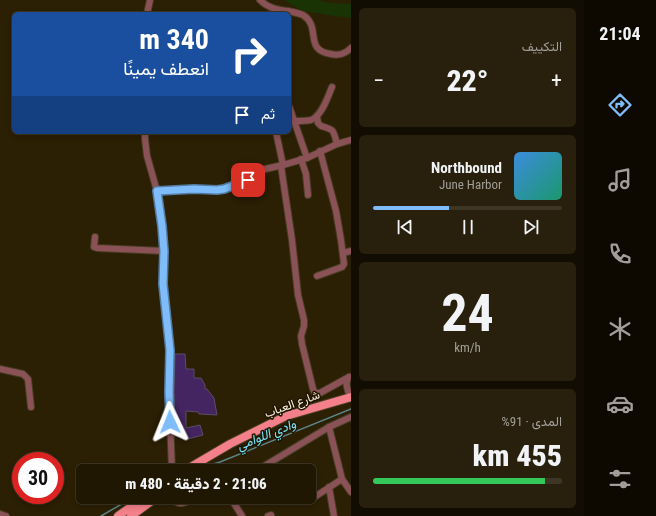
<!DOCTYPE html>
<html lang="ar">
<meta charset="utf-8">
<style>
:root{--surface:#201703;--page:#28200d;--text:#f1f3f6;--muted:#a29f9a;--line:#3d3625;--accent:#7fbdfa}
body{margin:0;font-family:"Roboto Condensed",Vazirmatn,sans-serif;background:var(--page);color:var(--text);direction:rtl;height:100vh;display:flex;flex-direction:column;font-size:15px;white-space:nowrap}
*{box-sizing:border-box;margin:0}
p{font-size:13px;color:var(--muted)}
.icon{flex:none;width:22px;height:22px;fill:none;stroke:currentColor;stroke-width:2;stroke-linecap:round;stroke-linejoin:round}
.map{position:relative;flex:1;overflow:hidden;direction:ltr}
.drawer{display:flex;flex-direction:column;gap:8px;padding:8px;background:#120d02;width:233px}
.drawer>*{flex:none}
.hud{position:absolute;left:12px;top:12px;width:279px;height:122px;border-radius:6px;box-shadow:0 2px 6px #0003,0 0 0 1px var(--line);direction:rtl;background:#1a4fa0;color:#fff;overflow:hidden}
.speed{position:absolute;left:12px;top:452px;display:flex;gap:8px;font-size:20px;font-weight:700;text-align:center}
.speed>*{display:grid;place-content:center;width:52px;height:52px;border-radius:50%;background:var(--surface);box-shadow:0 2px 6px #0003,0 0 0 1px var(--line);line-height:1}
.speed .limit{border:6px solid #d22;background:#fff;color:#111}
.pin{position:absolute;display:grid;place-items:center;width:34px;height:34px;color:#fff;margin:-17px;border-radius:8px;box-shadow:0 2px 6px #0006}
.me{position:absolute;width:44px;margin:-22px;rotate:358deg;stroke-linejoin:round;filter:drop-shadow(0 0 3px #0008)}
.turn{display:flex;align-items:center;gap:14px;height:84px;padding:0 16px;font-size:18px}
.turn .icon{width:52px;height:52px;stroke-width:2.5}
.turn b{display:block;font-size:28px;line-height:34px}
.then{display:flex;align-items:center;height:38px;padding:0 16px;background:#0003;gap:8px;font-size:15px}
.big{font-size:30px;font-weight:800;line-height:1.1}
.drawer .tile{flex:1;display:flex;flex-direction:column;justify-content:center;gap:6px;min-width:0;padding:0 14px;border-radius:6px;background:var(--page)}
.drawer .dial{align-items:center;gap:0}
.dial b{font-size:52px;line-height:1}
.song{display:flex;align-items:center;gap:12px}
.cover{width:48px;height:48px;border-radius:6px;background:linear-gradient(135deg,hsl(210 70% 55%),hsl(160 70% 35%))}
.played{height:4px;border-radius:2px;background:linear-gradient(90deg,var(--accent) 40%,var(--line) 40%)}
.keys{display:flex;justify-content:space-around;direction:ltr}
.heat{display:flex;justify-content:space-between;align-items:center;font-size:22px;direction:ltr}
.charge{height:6px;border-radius:3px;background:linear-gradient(90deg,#34c759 91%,var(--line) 0)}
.trip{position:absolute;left:76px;top:464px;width:240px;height:40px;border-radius:6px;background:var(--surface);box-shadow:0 2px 6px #0003,0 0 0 1px var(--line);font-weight:800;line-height:40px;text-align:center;direction:rtl}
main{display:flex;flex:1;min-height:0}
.tab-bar{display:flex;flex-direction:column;width:72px;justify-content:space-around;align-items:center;background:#0d0901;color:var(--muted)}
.tab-bar .icon{width:28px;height:28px}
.tab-bar .current{color:var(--accent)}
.tab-bar b{font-size:18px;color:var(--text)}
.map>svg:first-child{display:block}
.green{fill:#193305}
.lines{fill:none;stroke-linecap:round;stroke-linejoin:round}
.stream{stroke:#5c8588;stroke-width:1.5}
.building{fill:#442561;stroke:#594d67}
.minor-casing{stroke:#483d23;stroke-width:8}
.major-casing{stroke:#483d23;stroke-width:10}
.minor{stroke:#8a5256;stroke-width:6}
.major{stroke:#f3808a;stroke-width:8}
.route-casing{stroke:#537ba2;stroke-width:10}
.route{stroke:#7fbdfa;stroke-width:7}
.labels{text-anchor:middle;stroke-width:3;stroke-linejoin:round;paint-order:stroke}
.street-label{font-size:12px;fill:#fbf3e3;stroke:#211500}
.water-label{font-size:13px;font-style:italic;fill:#73e6fc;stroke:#211500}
</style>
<main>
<nav class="tab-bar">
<b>21:04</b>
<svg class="icon current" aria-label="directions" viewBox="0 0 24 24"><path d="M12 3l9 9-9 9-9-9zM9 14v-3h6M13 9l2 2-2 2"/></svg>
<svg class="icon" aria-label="music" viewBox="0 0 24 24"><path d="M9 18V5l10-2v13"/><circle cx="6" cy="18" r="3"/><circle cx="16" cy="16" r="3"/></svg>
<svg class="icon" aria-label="phone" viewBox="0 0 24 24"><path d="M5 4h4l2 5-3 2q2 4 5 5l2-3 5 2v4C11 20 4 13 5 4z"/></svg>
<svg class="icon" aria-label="climate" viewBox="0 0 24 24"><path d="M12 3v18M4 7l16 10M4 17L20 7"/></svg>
<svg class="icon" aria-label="car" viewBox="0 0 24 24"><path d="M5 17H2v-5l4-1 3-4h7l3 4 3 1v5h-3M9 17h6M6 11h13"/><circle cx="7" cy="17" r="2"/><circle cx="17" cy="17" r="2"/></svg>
<svg class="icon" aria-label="filters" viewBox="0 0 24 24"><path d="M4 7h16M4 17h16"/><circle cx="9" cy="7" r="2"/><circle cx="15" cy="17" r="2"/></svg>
</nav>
<section class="drawer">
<div class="tile"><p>التكييف</p>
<div class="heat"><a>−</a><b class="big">22°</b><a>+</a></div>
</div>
<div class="tile">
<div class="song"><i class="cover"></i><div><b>Northbound</b><p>June Harbor</p></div></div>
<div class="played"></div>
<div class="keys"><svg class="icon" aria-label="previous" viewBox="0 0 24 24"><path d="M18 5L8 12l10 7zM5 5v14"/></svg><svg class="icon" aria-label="pause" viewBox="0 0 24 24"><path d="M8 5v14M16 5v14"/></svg><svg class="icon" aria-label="next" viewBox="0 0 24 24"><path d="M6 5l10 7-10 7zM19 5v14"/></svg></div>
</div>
<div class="tile dial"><b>24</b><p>km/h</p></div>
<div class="tile"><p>المدى · 91%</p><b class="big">455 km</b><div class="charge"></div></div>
</section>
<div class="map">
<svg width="351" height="516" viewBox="0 0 351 516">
<rect width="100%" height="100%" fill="#2b1f04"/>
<polygon class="green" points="284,0 319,0 325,2 347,4 351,3 351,18 334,16 303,11"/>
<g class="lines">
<g class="stream">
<polyline points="196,469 220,462 351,409"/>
<polyline points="101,516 134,497"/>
</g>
</g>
<polygon class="building" points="175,354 185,354 186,369 194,369 194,378 201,378 205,385 205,389 207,389 214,398 217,415 199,414 198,412 186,411 186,428 200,425 203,435 184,440 183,435 175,436 174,392"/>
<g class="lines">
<g class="minor-casing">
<g id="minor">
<path d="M260,0C268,8 277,10 288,11C293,12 298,13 303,15C322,27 303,50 331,54C339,56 345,54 351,48"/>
<polyline points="147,14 150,0"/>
<polyline points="289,106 307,158"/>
<path d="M317,116L318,123L321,126C335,130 333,130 337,144"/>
<path d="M295,121C300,121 306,121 311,120C322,116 328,96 332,87"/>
<polyline points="145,132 145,139 147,156 157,191 162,226 164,251 163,284 170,350 169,392 172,471"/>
<polyline points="276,132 283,165"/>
<polyline points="301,159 306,174 308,195"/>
<polyline points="281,166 292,240 298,295 304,320 304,326 301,336 302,344 313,389 315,393 320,393 349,377"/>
<polyline points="157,191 194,189 213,190 220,190 248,180 257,172 261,170 283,165 307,158 337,144 351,140"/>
<polyline points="95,237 94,247 97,248 164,251"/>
<polyline points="343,253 351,251"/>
<polyline points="317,276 342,267 344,264 341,240 336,211 320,151"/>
<polyline points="0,369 23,374 28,379 31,407"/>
<path d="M349,377C344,383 348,390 350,397"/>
<polyline points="329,427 342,479 351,492"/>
<polyline points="256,471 329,427 351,417"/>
<polyline points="329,487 334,516"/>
<path d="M169,497C180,508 186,502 198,497"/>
<polyline points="230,497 242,516"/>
<polyline points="313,498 342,479"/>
<polyline points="0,514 6,516"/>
<polyline points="268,516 271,515"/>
</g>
</g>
<g class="major-casing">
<g id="major">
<polyline points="184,471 230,444 286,416 351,397"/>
<polyline points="118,516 145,497"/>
<polyline points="131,516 157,497"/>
</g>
</g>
<use href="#minor" class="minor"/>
<use href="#major" class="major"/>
</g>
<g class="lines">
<g class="route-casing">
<polyline id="route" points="170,422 169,392 170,350 163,284 164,251 162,226 157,191 194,189 217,190 224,189 248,180"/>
</g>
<use href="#route" class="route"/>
</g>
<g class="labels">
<g class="street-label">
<text transform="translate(292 404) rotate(-20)" y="4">شارع العباب</text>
</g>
<g class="water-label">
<text transform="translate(266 434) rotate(-22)" y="5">وادي اللوامي</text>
</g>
</g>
</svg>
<div class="speed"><div class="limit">30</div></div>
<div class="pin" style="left:248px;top:180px;background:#d93025"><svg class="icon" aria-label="arrive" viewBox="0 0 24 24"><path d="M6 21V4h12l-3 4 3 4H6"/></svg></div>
<svg class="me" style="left:170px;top:422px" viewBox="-20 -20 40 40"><path d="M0-17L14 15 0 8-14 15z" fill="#7fbdfa" stroke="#fff" stroke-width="4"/></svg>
<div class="trip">21:06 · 2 دقيقة · 480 m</div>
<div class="hud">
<div class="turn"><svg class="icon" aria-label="right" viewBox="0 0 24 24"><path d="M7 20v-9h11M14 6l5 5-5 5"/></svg><div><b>340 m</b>انعطف يمينًا</div></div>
<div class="then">ثم<svg class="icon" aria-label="arrive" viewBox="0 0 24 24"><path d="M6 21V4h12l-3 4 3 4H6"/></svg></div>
</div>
</div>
</main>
